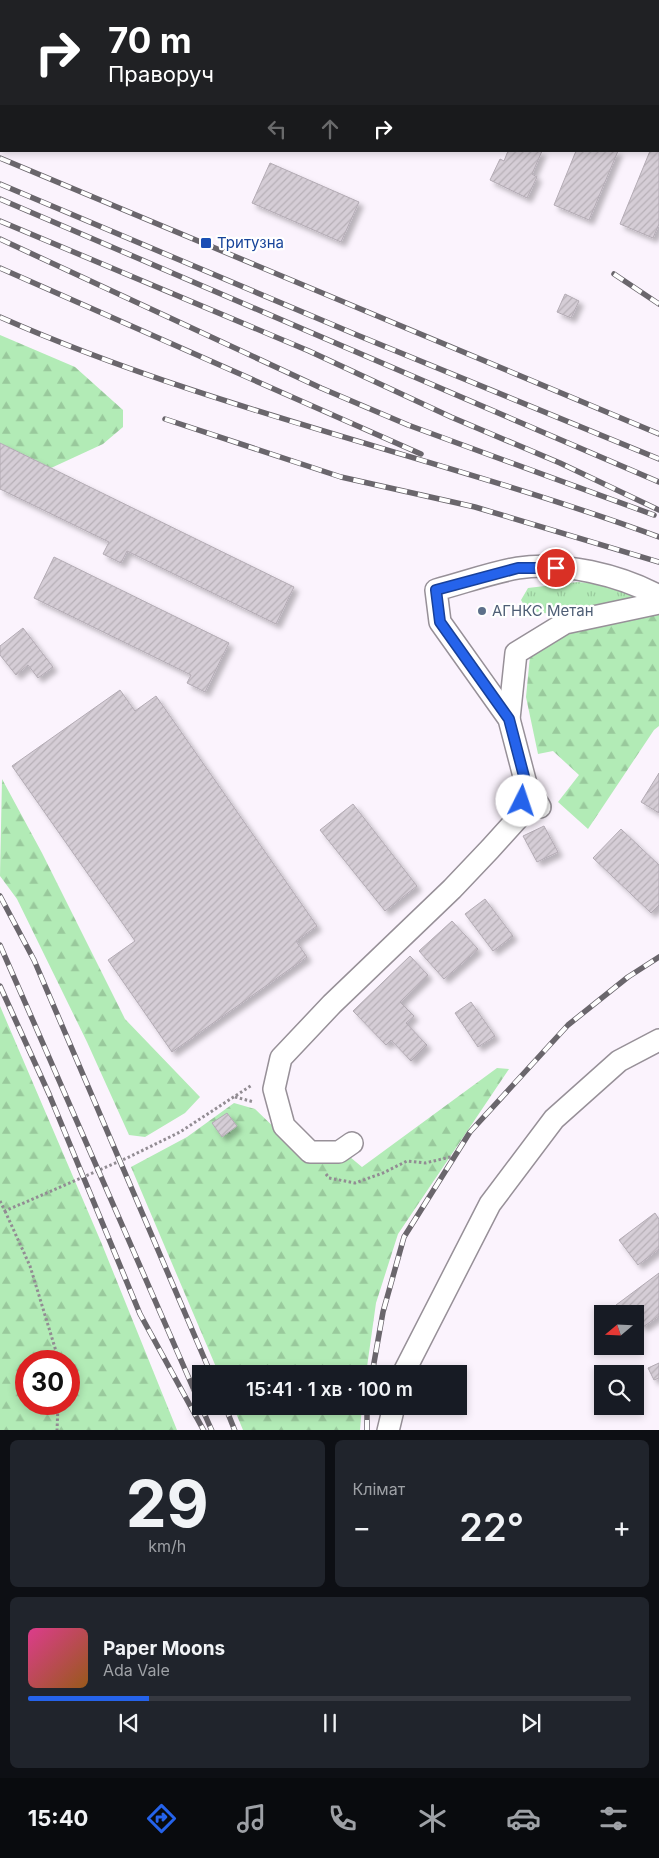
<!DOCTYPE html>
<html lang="uk">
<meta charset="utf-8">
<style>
:root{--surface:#171b24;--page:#20242c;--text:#f1f3f6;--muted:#9ea1a6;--line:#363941;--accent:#2563eb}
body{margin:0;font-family:Inter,sans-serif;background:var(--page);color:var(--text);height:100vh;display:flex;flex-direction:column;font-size:19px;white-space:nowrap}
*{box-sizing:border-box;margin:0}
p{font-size:16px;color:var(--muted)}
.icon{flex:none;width:28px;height:28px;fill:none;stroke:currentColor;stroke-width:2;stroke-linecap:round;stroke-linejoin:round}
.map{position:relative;height:1430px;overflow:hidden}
.panel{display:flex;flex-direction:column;gap:10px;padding:10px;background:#0d0f14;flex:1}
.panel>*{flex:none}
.guide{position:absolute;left:0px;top:0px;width:660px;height:152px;box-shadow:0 2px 8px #0003;background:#202124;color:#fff;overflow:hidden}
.needle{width:32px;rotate:251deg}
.buttons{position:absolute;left:594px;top:1305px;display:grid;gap:10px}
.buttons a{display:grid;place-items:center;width:50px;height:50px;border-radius:0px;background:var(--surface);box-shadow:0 2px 8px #0003;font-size:25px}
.speed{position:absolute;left:15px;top:1350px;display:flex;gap:10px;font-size:25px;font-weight:700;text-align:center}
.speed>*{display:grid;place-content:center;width:65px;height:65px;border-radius:50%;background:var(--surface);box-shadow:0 2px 8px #0003;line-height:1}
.speed .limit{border:8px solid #d22;background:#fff;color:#111}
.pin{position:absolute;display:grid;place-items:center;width:42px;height:42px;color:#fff;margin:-21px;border:2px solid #fff;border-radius:50%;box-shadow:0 1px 5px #0007}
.me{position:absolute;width:55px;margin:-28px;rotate:4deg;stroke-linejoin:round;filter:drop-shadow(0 0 4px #0008)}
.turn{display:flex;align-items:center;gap:18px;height:105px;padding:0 25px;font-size:22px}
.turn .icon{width:65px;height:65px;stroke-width:2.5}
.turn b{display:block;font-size:35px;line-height:42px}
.lanes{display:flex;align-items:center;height:48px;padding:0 25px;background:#0003;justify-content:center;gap:25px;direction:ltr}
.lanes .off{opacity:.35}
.big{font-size:38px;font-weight:600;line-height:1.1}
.panel .widget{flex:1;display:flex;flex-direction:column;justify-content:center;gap:8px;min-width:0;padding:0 18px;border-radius:8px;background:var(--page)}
.panel .dial{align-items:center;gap:0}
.dial b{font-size:65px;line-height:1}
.song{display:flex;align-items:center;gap:15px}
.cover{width:60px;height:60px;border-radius:8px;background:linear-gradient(135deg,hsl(330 70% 55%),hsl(30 70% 35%))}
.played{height:5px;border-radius:2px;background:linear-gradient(90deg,var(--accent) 20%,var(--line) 20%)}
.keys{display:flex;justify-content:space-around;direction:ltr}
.heat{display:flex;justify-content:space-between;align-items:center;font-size:28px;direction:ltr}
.panel .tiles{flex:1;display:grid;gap:10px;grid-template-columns:1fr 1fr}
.widget:last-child{grid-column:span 2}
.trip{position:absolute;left:192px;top:1365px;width:275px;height:50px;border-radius:0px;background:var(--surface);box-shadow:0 2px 8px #0003;font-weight:600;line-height:50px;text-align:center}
.dock{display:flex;height:80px;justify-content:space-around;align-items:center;background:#090b0e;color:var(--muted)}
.dock .icon{width:35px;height:35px}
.dock .current{color:var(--accent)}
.dock b{font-size:22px;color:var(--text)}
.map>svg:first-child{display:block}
.grass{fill:url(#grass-tufts)}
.forest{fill:url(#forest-firs);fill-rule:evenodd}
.building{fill:url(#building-hatch);stroke:#b3abb4;filter:url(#shadow)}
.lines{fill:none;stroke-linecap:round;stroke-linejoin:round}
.street-casing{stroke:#979098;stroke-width:24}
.path{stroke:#928c93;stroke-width:3;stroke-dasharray:2.5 2.5;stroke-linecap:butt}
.street{stroke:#fff;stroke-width:21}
.rail-casing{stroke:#6a666c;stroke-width:5.5}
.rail{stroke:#fff;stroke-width:4;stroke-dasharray:11;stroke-linecap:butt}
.route-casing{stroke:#184099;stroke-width:12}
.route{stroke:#2563eb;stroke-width:9}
.transit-dot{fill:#1a4fb4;stroke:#fff;stroke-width:2}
.service-dot{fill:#5c6f8a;stroke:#fff;stroke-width:2}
.labels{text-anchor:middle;stroke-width:4.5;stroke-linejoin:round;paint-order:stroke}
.transit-label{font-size:15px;fill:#164399;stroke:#fff;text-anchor:start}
.service-label{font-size:15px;fill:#4e5e75;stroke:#fff;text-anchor:start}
</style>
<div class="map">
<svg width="659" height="1431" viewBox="0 0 659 1431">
<defs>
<pattern id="grass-tufts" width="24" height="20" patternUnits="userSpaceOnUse" patternTransform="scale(1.25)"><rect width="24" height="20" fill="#b2ebb6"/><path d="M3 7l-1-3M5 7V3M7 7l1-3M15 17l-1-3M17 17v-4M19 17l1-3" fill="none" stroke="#99c99c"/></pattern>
<pattern id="forest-firs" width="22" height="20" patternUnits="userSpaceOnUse" patternTransform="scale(1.25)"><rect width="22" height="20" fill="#b2ebb6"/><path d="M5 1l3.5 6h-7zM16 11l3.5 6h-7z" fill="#99c99c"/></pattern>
<pattern id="building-hatch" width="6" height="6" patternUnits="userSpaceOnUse" patternTransform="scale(1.25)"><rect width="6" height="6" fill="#d5cdd6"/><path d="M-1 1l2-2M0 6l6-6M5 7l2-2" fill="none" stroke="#b7b0b7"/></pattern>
<filter id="shadow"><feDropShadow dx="4.5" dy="4.5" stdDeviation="2.5" flood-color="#0004"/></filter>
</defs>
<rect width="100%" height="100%" fill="#fbf3fd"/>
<path class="grass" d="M578,582L609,585L644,598C609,605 561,620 527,610L521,600L528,588Z"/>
<g class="forest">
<polygon points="0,0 278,0 278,1 1,1 1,114"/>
<polygon points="0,335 75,367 123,410 123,427 103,444 51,468 0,443"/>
<polygon points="659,611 659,726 654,730 588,829 558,802 579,775 553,751 538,754 526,697 530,656 553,638 606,619"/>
<polygon points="2,779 42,853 125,1019 200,1097 185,1113 145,1137 129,1135 87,1042 17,899 0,876"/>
<path d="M0,1006L101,1242L177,1430H0ZM26,1361H69V1404H26Z"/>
<polygon points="497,1068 509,1069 398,1234 376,1303 366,1374 219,1374 131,1167 187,1137 234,1103 255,1109 310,1162 350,1157 362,1167"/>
<polygon points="233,1406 362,1406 360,1430 243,1430"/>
</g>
<g class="building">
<polygon points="659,131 659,224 653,238 620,224 650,151 659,151"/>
<polygon points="508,151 542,151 532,174 537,177 527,198 490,180 500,159 504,161"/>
<polygon points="576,151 618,151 589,220 554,205"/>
<polygon points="270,163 359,202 341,242 252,203"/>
<polygon points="565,294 579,301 571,318 557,312"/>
<polygon points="0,443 294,587 276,624 127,551 121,563 103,554 109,542 0,489"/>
<polygon points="54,557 229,643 205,692 187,683 191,675 34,598"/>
<polygon points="23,628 53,667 38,678 28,665 16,675 0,655 0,646"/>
<polygon points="120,690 135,711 156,696 317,926 296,941 307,957 172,1052 108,960 135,941 12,766"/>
<polygon points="659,773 659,813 641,802"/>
<polygon points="353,804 417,886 385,911 320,830"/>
<polygon points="544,826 558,852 537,862 523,836"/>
<polygon points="621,829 659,865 659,905 651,913 593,858"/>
<polygon points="485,899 513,936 493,951 465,914"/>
<polygon points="452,921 478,949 444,979 419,951"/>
<polygon points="410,956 428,975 400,1002 414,1016 406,1023 427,1045 411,1061 391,1040 386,1045 353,1011"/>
<polygon points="471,1002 495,1036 478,1047 455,1013"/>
<polygon points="227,1113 237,1126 222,1137 212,1123"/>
<polygon points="655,1213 659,1219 659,1249 638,1265 619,1240"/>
<polygon points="659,1273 659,1316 643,1327 637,1319 635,1320 635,1314 623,1314 616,1305"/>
<polygon points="659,1363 659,1378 654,1380 648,1368"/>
</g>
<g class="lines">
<g class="street-casing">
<g id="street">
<polyline points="509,719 516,653 565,623 659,603"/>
<polyline points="526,784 540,807"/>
<path d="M352,1143L339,1152H310L284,1126L274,1089L281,1058L332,1004L452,889L490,849L519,817L526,784L509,719L440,622L436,590C463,583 490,573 518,568C562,561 620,575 659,596"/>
<polyline points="403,1374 490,1204 554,1119 619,1061 659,1040"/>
<polyline points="388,1431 394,1406"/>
</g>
</g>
<g class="path">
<polyline points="235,1097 254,1102"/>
<polyline points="326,1174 329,1178 355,1183 383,1173 407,1161 425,1163 455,1156"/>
<polyline points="0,1201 5,1211 127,1158 180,1132 252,1085"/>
<polyline points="5,1211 30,1266 59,1361"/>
<polyline points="57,1431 58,1404"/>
</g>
<use href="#street" class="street"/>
<g class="rail-casing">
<g id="rail">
<polyline points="0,158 659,434"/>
<polyline points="0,184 357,335 659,459"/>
<polyline points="0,199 659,482"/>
<polyline points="0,221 309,351 451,417 560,463 659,510"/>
<polyline points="0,239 321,388 408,425 654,515"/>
<polyline points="0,268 421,454"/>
<polyline points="614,274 659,304"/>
<path d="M0,317C212,411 442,457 659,537"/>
<polyline points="165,419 341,477 475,507 659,562"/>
<polyline points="0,896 34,960 211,1374"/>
<polyline points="0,945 201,1406"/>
<polyline points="0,986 49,1094 140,1314 204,1431"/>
<polyline points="372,1374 383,1312 404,1237 470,1132 568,1025 628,977 659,957"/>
<polyline points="201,1406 212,1431"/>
<polyline points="225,1406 235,1431"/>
<polyline points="367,1431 367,1406"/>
</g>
</g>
<use href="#rail" class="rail"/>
</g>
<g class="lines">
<g class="route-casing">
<polyline id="route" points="522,801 526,784 509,719 440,622 436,590 518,568 556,568"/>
</g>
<use href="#route" class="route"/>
</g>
<rect class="transit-dot" x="200" y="237" width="12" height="12" rx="2.5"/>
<circle class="service-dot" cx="482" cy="611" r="5"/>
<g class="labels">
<g class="transit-label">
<text x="217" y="248">Тритузна</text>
</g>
<g class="service-label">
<text x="492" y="616">АГНКС Метан</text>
</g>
</g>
</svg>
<div class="buttons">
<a><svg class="needle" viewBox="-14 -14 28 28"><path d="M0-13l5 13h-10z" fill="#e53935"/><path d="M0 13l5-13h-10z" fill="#9ea1a6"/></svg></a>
<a><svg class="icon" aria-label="search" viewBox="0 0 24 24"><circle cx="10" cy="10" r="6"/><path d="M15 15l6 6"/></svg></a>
</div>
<div class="speed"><div class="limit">30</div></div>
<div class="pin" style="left:556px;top:568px;background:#d93025"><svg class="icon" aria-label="arrive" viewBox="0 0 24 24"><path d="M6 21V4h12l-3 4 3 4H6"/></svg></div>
<svg class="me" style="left:522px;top:801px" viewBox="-20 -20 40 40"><circle r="19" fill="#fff"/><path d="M0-13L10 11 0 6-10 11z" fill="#2563eb"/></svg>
<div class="trip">15:41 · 1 хв · 100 m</div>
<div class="guide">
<div class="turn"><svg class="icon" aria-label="right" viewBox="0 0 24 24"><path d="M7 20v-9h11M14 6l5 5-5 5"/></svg><div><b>70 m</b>Праворуч</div></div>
<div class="lanes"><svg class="icon off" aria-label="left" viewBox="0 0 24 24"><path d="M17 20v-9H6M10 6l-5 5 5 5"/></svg><svg class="icon off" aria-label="ahead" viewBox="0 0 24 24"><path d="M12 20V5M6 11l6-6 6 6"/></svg><svg class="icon" aria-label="right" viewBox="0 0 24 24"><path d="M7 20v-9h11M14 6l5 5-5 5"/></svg></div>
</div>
</div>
<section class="panel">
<div class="tiles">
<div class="widget dial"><b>29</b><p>km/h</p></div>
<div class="widget"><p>Клімат</p>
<div class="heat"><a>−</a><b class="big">22°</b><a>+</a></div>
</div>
<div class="widget">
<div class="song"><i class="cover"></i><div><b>Paper Moons</b><p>Ada Vale</p></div></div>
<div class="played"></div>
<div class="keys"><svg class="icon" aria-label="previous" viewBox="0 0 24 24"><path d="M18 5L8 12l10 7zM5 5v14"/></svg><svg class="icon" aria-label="pause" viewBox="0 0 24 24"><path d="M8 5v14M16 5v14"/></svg><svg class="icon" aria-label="next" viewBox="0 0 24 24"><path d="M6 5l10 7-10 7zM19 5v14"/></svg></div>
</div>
</div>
</section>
<nav class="dock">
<b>15:40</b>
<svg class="icon current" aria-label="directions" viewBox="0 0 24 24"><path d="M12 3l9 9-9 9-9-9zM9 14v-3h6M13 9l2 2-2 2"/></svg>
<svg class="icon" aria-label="music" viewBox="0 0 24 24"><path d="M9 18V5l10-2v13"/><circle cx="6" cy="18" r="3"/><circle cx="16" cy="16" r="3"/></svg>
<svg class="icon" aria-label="phone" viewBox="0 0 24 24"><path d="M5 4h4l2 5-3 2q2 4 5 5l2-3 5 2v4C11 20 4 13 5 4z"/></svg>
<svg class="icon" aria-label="climate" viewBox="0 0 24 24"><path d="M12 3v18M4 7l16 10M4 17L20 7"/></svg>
<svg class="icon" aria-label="car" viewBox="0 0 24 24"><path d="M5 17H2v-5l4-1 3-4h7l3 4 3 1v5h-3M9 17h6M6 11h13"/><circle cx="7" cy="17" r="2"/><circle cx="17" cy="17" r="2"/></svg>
<svg class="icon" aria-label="filters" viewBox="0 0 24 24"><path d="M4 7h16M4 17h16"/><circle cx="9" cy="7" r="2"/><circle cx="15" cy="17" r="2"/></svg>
</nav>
